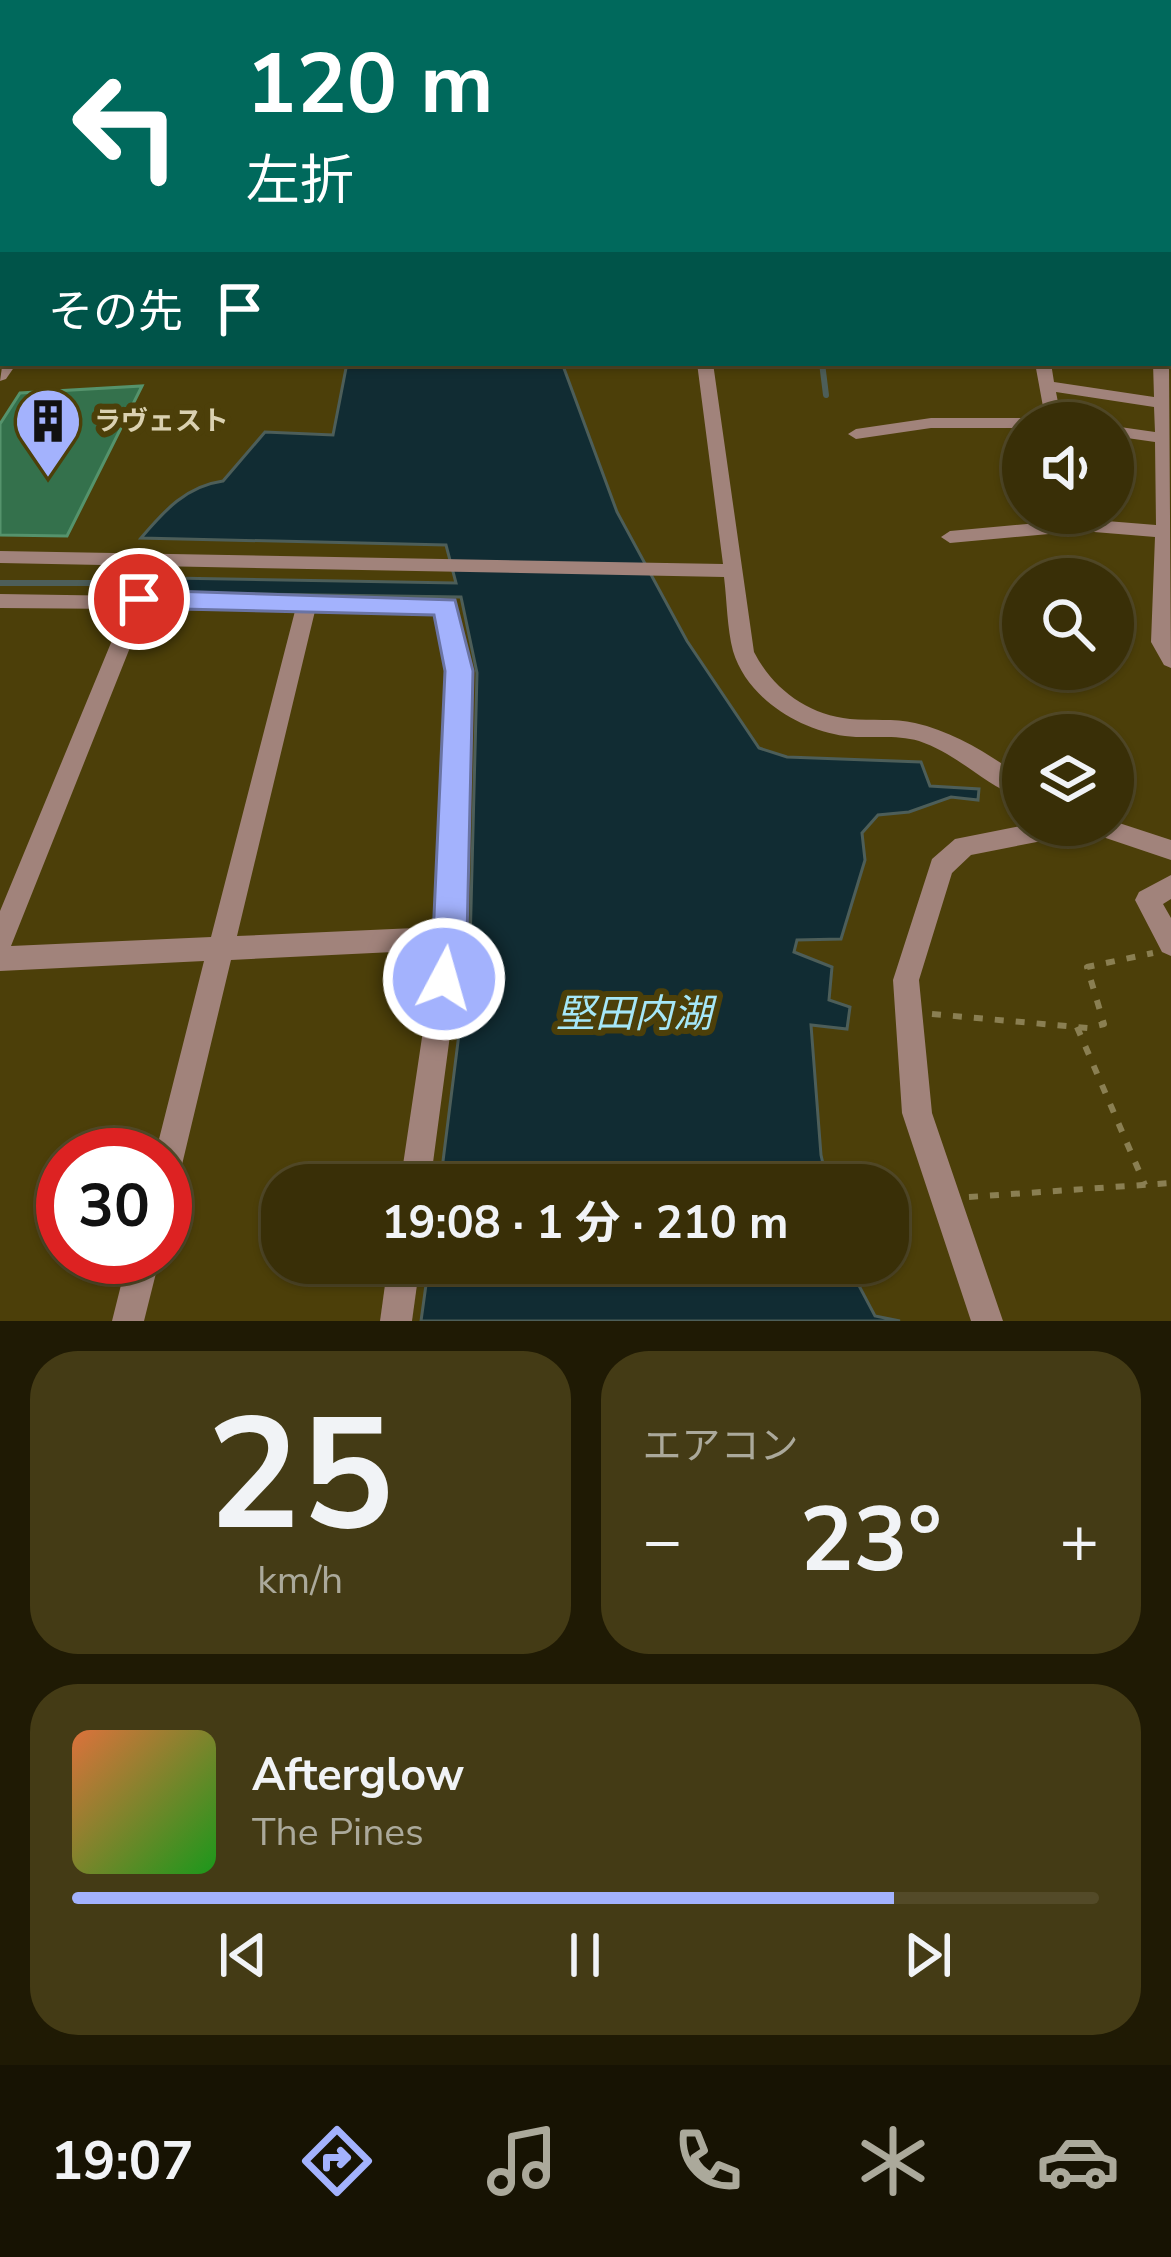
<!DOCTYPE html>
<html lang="ja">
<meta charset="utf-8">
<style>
:root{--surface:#392f07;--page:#443b15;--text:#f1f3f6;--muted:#aba99b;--line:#534a28;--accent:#a3b2fd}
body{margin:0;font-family:"Nunito Sans","Noto Sans JP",sans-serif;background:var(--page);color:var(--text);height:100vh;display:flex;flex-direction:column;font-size:45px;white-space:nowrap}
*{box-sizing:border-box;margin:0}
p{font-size:39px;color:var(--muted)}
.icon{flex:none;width:66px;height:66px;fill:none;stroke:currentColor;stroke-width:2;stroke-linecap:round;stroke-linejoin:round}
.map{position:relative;height:1321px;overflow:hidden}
.drawer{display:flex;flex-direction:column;gap:30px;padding:30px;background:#1f1a04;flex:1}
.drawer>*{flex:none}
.guide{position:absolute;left:0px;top:0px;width:1173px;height:366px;box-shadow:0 3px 9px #0004,0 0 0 3px var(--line);background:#00695c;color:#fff;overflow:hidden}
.fabs{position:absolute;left:1002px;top:402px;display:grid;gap:24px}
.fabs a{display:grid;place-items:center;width:132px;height:132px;border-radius:50%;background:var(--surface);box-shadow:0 3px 9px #0004,0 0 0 3px var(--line);font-size:60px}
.speed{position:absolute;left:36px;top:1128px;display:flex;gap:24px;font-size:60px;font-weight:700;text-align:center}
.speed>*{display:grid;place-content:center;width:156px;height:156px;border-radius:50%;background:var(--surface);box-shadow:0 3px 9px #0004,0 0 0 3px var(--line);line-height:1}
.speed .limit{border:18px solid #d22;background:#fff;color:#111}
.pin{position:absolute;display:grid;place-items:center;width:102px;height:102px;color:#fff;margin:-51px;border:6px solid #fff;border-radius:50%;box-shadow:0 3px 12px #0007}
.me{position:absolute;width:132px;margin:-66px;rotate:6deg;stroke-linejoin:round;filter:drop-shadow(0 0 9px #0008)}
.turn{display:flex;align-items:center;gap:42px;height:252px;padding:0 48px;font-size:54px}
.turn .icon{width:156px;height:156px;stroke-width:2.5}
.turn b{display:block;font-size:84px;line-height:102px}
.then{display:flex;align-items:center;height:114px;padding:0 48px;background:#0003;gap:24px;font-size:45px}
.big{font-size:90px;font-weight:700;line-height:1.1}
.drawer .card{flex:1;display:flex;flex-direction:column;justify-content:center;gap:18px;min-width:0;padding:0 42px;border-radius:48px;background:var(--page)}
.drawer .dial{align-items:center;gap:0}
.dial b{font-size:156px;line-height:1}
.song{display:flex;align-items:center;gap:36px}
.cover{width:144px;height:144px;border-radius:18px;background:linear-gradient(135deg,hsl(20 70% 55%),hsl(120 70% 35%))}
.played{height:12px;border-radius:6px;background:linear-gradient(90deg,var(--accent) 80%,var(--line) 80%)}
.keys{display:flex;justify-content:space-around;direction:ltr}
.heat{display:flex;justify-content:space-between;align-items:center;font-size:66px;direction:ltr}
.drawer .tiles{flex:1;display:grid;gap:30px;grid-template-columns:1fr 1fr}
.card:last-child{grid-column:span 2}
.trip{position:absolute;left:261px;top:1164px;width:648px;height:120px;border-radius:48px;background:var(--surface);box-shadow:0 3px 9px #0004,0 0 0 3px var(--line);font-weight:700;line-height:120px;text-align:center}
.tabs{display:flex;height:192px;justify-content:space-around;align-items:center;background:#171303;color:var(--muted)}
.tabs .icon{width:84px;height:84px}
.tabs .active{color:var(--accent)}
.tabs b{font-size:54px;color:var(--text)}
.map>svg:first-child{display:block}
.water{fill:#112c33;stroke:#4d5e59;stroke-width:3}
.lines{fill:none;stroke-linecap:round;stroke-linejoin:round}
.stream{stroke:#4d5e59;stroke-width:6}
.building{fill:#34714c;stroke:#55936c;stroke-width:3}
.path{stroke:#8a7f52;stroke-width:6;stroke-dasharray:9 12;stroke-linecap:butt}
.minor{fill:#a1837b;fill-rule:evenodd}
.route{fill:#a3b2fd;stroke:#6a74a4;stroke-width:3}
.labels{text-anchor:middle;stroke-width:12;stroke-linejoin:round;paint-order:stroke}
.far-poi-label{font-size:27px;font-weight:bold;fill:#dad1b1;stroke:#4c3f09;text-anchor:start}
.near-water-label{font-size:39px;font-style:italic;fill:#a5e7f8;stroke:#4c3f09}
</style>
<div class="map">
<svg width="1171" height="1321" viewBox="0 0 1171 1321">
<rect width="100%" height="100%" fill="#4c3f09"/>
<g class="water">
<path d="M347,363H562L617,512L687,641L759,748L787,757L921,762L930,786L979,789L978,800L951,797L909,812L878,815L862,833L865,860L841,939L797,940L794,952L832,967L829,1000L850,1007L847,1029L811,1025L821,1155L828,1185H440L470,946L477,673L461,597L110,592L114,577L456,583L446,545L141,538C164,511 186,486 223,481L265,432L333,435Z"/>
<polygon points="429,1263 847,1263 875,1316 900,1321 421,1321"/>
</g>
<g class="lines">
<g class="stream">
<polyline points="822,363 826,395"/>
<polyline points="0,583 118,583"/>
</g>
</g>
<polygon class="building" points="142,386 67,536 0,535 0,424 20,393"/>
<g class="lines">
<g class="path">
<polyline points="932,1014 1088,1028 1104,1024 1087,967 1153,953"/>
<polyline points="1077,1027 1145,1185"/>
<polyline points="969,1197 1171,1183"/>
</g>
<g class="minor">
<polygon points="65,0 75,0 62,3"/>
<polygon points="238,0 248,0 236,3"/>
<polygon points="404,0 414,0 415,3 405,3"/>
<polygon points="512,0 561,0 556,3"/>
<polygon points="695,0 705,0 694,3"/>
<polygon points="845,0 855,0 844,3"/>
<rect x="0" y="26" width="3" height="6"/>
<polygon points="3,62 3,70 0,71 0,63"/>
<rect x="1170" y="91" width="1" height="6"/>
<rect x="1170" y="138" width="1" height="8"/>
<polygon points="3,191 3,201 0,202 0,192"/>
<rect x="0" y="224" width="3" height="8"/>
<rect x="1170" y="233" width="1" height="8"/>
<rect x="0" y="272" width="3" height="8"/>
<rect x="0" y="292" width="3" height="9"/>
<rect x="1170" y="310" width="1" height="8"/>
<polygon points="3,360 17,363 6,379 0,381"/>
<path d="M697,363H713L754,652C773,689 808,715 850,719C871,721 894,718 915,723C955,732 990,755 1023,778V799C987,787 958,754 919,741C895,734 869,739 845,736C799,730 747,698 733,651C727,628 727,601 724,577L0,563V551L723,564Z"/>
<polygon points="1035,363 1051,363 1054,382 1154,397 1153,363 1169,363 1171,668 1164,665 1151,642 1155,537 1082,531 950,543 941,537 950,531 1082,519 1156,525 1155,442 1113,436 1113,426 1155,432 1154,407 1056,392 1062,423 1046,423"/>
<polygon points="931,418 1023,418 1031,423 1023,423 1023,428 931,428 856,439 848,434 856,429"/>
<path d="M139,592L147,596L446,599L456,606L470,672L463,938L430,1185H400L435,950L231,960L180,1173L176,1184L165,1188V1155H155L204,961L0,971V911L125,609L0,608V594L131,596ZM145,610L295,611L211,937L11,946ZM315,611L437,613L448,672L437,927L237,936Z"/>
<polygon points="1113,821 1171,840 1171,860 1088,832 1084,825 1113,825"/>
<polygon points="1026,825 1056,825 1047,840 971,855 952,873 919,980 932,1113 1003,1321 971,1321 902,1113 893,980 932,859 955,839"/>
<polygon points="1171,875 1171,899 1163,904 1171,918 1171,956 1162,952 1135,900 1139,892"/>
<polygon points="128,1257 160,1257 144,1321 112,1321"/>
<polygon points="388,1263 420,1263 412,1321 380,1321"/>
</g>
</g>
<polygon class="route" points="139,590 455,600 473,671 467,938 456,990 444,995 432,990 427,979 433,938 445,671 434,615 139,608 126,599"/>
<defs>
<g id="building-pin" transform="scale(3.45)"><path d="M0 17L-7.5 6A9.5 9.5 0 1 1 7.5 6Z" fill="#a3b2fd" stroke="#4c3f09"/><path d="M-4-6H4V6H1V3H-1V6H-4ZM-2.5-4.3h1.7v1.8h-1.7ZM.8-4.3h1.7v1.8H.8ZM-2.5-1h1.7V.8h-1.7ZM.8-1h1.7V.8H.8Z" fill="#111"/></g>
</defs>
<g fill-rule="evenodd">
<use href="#building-pin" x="48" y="421"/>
</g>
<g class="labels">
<g class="far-poi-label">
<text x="94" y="430">ラヴェスト</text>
</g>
<g class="near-water-label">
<text x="634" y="1027">堅田内湖</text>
</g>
</g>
</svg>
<div class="fabs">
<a><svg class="icon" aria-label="sound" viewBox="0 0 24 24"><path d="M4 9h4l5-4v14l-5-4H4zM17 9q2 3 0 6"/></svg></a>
<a><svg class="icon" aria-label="search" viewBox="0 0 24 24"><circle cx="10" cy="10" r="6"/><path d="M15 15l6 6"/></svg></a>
<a><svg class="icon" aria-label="layers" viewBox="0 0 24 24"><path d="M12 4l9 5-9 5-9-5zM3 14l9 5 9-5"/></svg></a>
</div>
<div class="speed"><div class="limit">30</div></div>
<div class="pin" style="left:139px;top:599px;background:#d93025"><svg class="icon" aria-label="arrive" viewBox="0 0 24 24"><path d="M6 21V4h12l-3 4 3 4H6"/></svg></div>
<svg class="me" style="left:444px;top:979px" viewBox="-20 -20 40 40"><circle r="17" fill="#a3b2fd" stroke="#fff" stroke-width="3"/><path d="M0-11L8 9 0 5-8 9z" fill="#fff"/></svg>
<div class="trip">19:08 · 1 分 · 210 m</div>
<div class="guide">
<div class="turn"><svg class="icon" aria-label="left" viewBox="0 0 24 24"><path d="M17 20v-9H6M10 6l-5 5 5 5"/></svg><div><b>120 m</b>左折</div></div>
<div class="then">その先<svg class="icon" aria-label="arrive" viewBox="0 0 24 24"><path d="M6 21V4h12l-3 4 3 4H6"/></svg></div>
</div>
</div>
<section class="drawer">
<div class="tiles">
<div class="card dial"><b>25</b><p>km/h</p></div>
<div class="card"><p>エアコン</p>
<div class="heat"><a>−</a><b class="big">23°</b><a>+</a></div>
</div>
<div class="card">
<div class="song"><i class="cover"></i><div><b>Afterglow</b><p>The Pines</p></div></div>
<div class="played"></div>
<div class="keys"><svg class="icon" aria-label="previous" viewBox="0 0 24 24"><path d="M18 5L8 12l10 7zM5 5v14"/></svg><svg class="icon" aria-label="pause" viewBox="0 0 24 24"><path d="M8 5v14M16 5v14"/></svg><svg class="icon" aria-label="next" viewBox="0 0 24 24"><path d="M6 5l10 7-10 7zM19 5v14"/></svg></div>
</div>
</div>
</section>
<nav class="tabs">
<b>19:07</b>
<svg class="icon active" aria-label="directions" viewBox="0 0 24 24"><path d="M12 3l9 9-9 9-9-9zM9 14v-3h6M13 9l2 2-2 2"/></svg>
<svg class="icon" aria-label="music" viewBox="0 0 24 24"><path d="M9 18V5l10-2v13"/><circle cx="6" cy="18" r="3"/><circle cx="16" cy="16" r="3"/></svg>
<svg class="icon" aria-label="phone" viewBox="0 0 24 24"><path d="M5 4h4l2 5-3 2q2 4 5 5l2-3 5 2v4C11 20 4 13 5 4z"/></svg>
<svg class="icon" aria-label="climate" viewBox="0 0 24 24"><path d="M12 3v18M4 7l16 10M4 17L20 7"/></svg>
<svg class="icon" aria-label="car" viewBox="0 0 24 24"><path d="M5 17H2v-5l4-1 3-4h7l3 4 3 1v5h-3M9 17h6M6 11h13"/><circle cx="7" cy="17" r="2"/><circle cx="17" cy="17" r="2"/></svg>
</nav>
